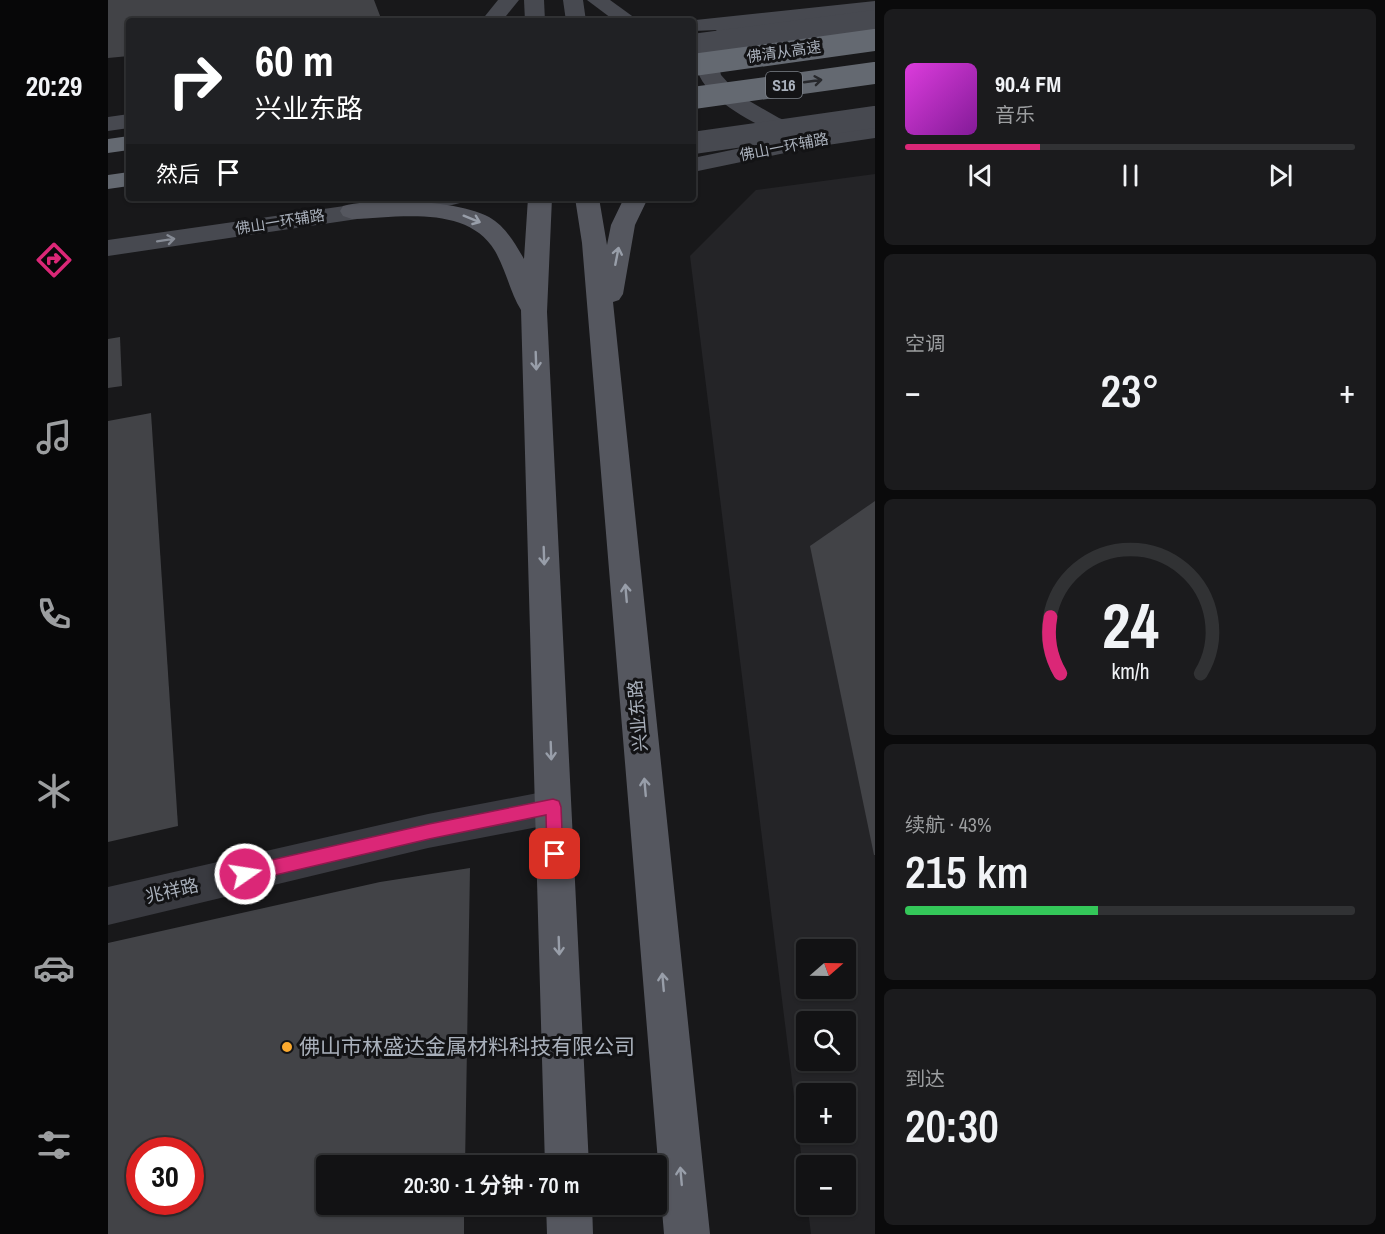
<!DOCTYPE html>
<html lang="zh">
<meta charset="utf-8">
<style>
:root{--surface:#121214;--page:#1b1b1d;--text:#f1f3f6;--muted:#9c9ea0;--line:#313234;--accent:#db2777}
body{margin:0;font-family:"Archivo Narrow","Noto Sans SC",sans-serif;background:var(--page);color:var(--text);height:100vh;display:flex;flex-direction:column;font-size:22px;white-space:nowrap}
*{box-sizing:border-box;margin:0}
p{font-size:20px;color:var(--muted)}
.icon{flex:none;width:33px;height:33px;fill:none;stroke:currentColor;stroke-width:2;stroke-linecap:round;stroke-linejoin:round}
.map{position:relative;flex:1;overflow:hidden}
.details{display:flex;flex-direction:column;gap:9px;padding:9px;background:#0a0a0b;width:510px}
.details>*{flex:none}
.banner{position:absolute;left:18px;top:18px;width:570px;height:183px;border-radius:6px;box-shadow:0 2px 4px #0004,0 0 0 2px var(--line);background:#202124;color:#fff;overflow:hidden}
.needle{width:39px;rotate:70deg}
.buttons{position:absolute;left:688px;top:939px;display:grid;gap:12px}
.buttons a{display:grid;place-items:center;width:60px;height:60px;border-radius:6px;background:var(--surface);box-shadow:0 2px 4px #0004,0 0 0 2px var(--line);font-size:30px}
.speed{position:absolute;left:18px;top:1137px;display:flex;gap:12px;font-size:30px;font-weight:700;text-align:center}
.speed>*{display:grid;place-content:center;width:78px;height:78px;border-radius:50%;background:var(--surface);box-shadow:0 2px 4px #0004,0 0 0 2px var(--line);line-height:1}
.speed .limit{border:9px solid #d22;background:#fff;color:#111}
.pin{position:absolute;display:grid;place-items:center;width:51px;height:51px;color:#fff;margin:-26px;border-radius:12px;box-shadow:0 3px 9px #0006}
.me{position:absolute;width:66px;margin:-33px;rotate:77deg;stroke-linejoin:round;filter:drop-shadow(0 0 4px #0008)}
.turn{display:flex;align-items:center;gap:21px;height:126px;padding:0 30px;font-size:27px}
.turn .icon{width:78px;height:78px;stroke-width:2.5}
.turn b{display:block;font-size:42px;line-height:51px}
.then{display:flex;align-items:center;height:57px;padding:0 30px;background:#0003;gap:12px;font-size:22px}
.big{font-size:45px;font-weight:600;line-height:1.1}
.details .card{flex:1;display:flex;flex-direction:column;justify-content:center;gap:9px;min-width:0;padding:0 21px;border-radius:9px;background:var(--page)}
.details .dial{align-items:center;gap:0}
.dial svg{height:156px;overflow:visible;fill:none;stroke:var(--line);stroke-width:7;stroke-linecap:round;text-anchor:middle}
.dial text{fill:var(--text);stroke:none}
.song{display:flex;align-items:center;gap:18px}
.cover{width:72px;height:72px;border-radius:9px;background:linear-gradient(135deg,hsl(300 70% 55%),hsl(290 70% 35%))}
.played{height:6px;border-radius:3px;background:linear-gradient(90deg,var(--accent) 30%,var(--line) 30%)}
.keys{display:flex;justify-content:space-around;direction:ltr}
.heat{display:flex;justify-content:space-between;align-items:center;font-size:33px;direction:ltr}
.charge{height:9px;border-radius:4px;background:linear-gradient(90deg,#34c759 43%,var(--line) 0)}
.trip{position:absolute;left:208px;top:1155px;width:351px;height:60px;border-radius:6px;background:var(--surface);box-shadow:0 2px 4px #0004,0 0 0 2px var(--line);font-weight:600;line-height:60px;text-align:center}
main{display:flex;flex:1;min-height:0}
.menu{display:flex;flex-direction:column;width:108px;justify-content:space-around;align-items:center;background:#070708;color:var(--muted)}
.menu .icon{width:42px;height:42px}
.menu .current{color:var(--accent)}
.menu b{font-size:27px;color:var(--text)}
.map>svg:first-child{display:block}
.built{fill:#242427;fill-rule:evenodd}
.building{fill:#424347;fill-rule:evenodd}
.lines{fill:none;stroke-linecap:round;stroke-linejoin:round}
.street{fill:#393a40;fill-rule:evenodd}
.secondary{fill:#474950;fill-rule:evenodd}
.primary{fill:#55575f;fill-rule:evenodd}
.highway{fill:#646971;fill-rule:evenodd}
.secondary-bridge{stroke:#474950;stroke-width:22}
.highway-bridge{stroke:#646971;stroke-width:22}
.oneway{stroke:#27282c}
.oneway2{stroke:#989ea9}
.oneway3{stroke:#878c96}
.route{fill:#db2777;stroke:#8e194d;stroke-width:1.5}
.poi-dot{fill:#fcaa2e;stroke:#131315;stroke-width:2}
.labels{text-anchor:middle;stroke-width:6;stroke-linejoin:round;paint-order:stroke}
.far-street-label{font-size:15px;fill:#a9b0bb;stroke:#131315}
.shield{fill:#131315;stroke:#7c8189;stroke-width:1.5}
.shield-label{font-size:16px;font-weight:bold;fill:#a9b0bb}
.street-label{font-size:18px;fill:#a9b0bb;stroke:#131315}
.near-poi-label{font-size:21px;fill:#a9b0bb;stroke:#131315;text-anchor:start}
</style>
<main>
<nav class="menu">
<b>20:29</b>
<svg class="icon current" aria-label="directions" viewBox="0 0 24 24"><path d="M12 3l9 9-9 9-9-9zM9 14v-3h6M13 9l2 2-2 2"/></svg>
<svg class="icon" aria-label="music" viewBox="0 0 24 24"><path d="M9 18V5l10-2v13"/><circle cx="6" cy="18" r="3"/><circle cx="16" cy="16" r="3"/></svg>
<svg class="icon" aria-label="phone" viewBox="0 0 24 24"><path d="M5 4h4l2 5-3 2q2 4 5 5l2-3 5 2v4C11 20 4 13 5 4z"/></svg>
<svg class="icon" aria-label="climate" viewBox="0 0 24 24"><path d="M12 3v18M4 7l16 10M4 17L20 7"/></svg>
<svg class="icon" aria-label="car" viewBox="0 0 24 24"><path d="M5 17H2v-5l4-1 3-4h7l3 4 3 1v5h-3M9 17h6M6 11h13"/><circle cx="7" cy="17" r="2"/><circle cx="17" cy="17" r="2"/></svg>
<svg class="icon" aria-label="filters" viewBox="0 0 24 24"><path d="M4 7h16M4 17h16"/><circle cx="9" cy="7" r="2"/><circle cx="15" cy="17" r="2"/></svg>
</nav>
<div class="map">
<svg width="767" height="1234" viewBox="0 0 767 1234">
<rect width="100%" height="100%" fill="#18181a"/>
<path class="built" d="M767,174V1234H703L582,256L648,190ZM699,950H738V988H699ZM699,1022H738V1060H699ZM699,1094H738V1132H699ZM699,1166H738V1204H699Z"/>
<g class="building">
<polygon points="0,0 266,0 274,21 21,21 21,56 0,58"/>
<polygon points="12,337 14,386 0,388 0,339"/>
<polygon points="43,413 70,826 0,842 0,421"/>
<polygon points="767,501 767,855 766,855 702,546"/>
<path d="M362,868L357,1166H219V1204H356V1234H0V943L272,882ZM32,1150H82V1202H32Z"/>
</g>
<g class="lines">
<polygon class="street" points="445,790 458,795 463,807 458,819 445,824 320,848 0,925 0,887 320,814"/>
<g class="secondary">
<polygon points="390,0 411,0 394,21 373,21"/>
<polygon points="416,0 436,0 437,21 417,21"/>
<polygon points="455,0 475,0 478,21 458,21"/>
<polygon points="479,0 502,0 531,21 507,21"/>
<path d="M767,1V13L639,28L614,46L609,59L613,75L631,95L671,118L708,133L767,124V138L706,147L585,172V158L681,138C643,124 546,76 609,30L585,31V21H578Z"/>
<polygon points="21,114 21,128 0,131 0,117"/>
<polygon points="292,198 356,198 352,203 344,205 0,256 0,240"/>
</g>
<g class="primary">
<path d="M420,198H444L439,312L481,1166H437L413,310C402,292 398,270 387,251C359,204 289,218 244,219L235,216L232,211L235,206C270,197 349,200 381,217C397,226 407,243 416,259Z"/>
<polygon points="467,198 491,198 499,245 503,225 516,198 540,198 527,225 515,294 511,300 505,302 602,1234 556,1234 474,243"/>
<polygon points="438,1204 484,1204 485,1234 439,1234"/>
</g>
<g class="highway">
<polygon points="21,136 21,150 0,153 0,139"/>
<polygon points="21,172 21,186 0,189 0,175"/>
</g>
<g class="secondary-bridge">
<polyline points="585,45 767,21"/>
<polyline points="585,143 767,117"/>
</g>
<g class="highway-bridge">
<polyline points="585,65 767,40"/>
<polyline points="585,98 767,73"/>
</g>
</g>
<defs><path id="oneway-shaft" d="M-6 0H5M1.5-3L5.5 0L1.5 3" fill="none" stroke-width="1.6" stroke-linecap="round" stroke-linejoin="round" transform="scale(1.5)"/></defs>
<use class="oneway" href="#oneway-shaft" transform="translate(705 81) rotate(-8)"/>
<g class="oneway2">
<use href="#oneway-shaft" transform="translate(364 219) rotate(22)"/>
<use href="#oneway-shaft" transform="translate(509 256) rotate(-79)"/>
<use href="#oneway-shaft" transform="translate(428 361) rotate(88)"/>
<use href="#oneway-shaft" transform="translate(436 556) rotate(88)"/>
<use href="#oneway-shaft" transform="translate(518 593) rotate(-95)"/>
<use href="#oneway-shaft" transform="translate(443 751) rotate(88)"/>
<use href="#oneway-shaft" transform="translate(537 787) rotate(-95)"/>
<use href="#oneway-shaft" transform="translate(451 946) rotate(88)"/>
<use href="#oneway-shaft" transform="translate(555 982) rotate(-95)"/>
<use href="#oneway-shaft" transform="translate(573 1176) rotate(-95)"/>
</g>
<use class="oneway3" href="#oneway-shaft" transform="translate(58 240) rotate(-9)"/>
<polygon class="route" points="445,799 451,801 453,807 455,854 453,860 447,862 442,860 439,854 438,815 321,839 137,882 132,879 129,874 132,868 137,866 321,824"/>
<circle class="poi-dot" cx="179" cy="1047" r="6"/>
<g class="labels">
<g class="far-street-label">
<text transform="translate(676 52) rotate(-8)" y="5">佛清从高速</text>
<text transform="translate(676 147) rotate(-11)" y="5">佛山一环辅路</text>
<text transform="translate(172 222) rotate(-9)" y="5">佛山一环辅路</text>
</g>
<rect class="shield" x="658" y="72" width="36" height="26" rx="4.5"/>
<g class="shield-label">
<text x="676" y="91">S16</text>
</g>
<g class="street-label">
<text transform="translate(530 716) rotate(-95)" y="6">兴业东路</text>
<text transform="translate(64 891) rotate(-13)" y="6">兆祥路</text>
</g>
<g class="near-poi-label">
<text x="191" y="1054">佛山市林盛达金属材料科技有限公司</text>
</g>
</g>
</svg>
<div class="buttons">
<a><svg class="needle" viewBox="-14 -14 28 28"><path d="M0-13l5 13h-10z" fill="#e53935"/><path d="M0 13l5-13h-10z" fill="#9c9ea0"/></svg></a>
<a><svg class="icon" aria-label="search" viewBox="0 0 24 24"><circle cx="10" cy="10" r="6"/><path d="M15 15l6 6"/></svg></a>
<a>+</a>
<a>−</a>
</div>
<div class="speed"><div class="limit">30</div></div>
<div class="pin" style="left:447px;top:854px;background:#d93025"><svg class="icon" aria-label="arrive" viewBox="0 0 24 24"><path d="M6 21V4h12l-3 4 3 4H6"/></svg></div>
<svg class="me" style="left:137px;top:874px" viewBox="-20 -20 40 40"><circle r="17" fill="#db2777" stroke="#fff" stroke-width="3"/><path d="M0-11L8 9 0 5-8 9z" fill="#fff"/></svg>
<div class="trip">20:30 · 1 分钟 · 70 m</div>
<div class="banner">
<div class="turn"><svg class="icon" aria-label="right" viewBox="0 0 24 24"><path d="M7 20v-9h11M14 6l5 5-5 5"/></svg><div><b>60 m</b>兴业东路</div></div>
<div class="then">然后<svg class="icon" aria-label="arrive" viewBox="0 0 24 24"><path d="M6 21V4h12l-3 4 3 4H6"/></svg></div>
</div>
</div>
<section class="details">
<div class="card">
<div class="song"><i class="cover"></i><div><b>90.4 FM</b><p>音乐</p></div></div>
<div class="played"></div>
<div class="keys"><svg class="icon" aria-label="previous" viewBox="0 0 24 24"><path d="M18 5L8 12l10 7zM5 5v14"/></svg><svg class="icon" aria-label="pause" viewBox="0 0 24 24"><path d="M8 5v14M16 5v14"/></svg><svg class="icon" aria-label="next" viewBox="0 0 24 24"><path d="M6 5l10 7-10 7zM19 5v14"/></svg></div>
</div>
<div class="card"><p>空调</p>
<div class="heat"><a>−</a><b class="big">23°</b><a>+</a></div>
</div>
<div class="card dial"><svg viewBox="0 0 100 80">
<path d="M14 69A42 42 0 1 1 86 69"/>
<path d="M14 69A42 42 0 0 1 9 40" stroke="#db2777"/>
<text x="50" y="56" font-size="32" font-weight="700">24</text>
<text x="50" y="72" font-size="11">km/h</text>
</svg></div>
<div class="card"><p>续航 · 43%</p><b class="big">215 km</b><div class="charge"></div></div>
<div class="card"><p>到达</p><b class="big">20:30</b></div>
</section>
</main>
